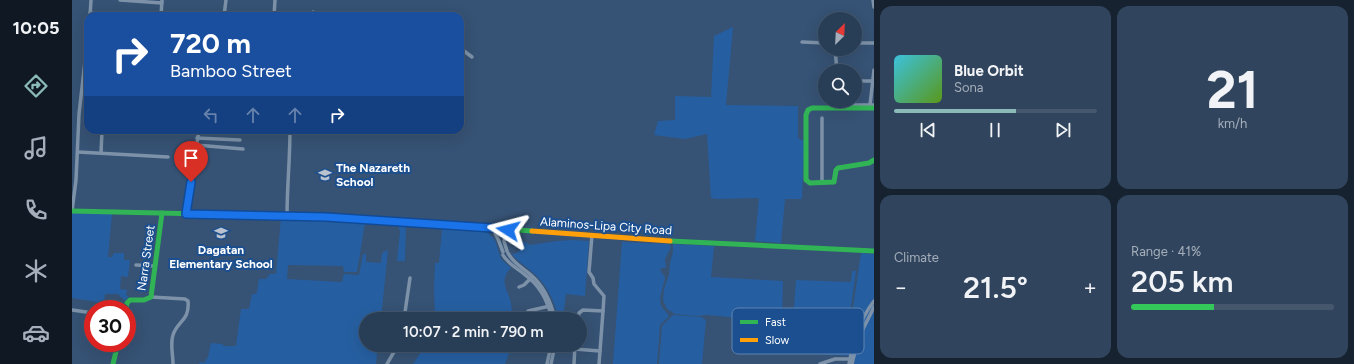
<!DOCTYPE html>
<meta charset="utf-8">
<style>
:root{--surface:#283e57;--page:#30455d;--text:#f1f3f6;--muted:#a5aeba;--line:#44576d;--accent:#8bbbb9}
body{margin:0;font-family:Figtree,sans-serif;background:var(--page);color:var(--text);height:100vh;display:flex;flex-direction:column;font-size:15px;white-space:nowrap}
*{box-sizing:border-box;margin:0}
p{font-size:13px;color:var(--muted)}
.icon{flex:none;width:22px;height:22px;fill:none;stroke:currentColor;stroke-width:2;stroke-linecap:round;stroke-linejoin:round}
.map{position:relative;flex:1;overflow:hidden}
.details{display:flex;flex-direction:column;gap:6px;padding:6px;background:#162230;width:480px}
.details>*{flex:none}
.guide{position:absolute;left:12px;top:12px;width:380px;height:122px;border-radius:12px;box-shadow:0 4px 16px #0002,0 0 0 1px var(--line);background:#1a4fa0;color:#fff;overflow:hidden}
.needle{width:26px;rotate:24deg}
.controls{position:absolute;left:746px;top:12px;display:grid;gap:8px}
.controls a{display:grid;place-items:center;width:44px;height:44px;border-radius:50%;background:var(--surface);box-shadow:0 4px 16px #0002,0 0 0 1px var(--line);font-size:20px}
.speed{position:absolute;left:12px;top:300px;display:flex;gap:8px;font-size:20px;font-weight:700;text-align:center}
.speed>*{display:grid;place-content:center;width:52px;height:52px;border-radius:50%;background:var(--surface);box-shadow:0 4px 16px #0002,0 0 0 1px var(--line);line-height:1}
.speed .limit{border:6px solid #d22;background:#fff;color:#111}
.pin{position:absolute;display:grid;place-items:center;width:34px;height:34px;color:#fff;margin:-41px -17px;border-radius:50% 50% 50% 0;rotate:-45deg;box-shadow:0 0 4px #0007}
.pin .icon{rotate:45deg}
.me{position:absolute;width:44px;margin:-22px;rotate:279deg;stroke-linejoin:round;filter:drop-shadow(0 0 3px #0008)}
.turn{display:flex;align-items:center;gap:14px;height:84px;padding:0 20px;font-size:18px}
.turn .icon{width:52px;height:52px;stroke-width:2.5}
.turn b{display:block;font-size:28px;line-height:34px}
.lanes{display:flex;align-items:center;height:38px;padding:0 20px;background:#0003;justify-content:center;gap:20px;direction:ltr}
.lanes .off{opacity:.35}
.big{font-size:30px;font-weight:600;line-height:1.1}
.details .tile{flex:1;display:flex;flex-direction:column;justify-content:center;gap:6px;min-width:0;padding:0 14px;border-radius:12px;background:var(--page)}
.details .dial{align-items:center;gap:0}
.dial b{font-size:52px;line-height:1}
.song{display:flex;align-items:center;gap:12px}
.cover{width:48px;height:48px;border-radius:6px;background:linear-gradient(135deg,hsl(190 70% 55%),hsl(90 70% 35%))}
.played{height:4px;border-radius:2px;background:linear-gradient(90deg,var(--accent) 60%,var(--line) 60%)}
.keys{display:flex;justify-content:space-around;direction:ltr}
.heat{display:flex;justify-content:space-between;align-items:center;font-size:22px;direction:ltr}
.charge{height:6px;border-radius:3px;background:linear-gradient(90deg,#34c759 41%,var(--line) 0)}
.details .tiles{flex:1;display:grid;gap:6px;grid-template-columns:repeat(2,1fr)}
.trip{position:absolute;left:287px;top:312px;width:228px;height:40px;border-radius:20px;background:var(--surface);box-shadow:0 4px 16px #0002,0 0 0 1px var(--line);font-weight:600;line-height:40px;text-align:center}
main{display:flex;flex:1;min-height:0}
.tab-bar{display:flex;flex-direction:column;width:72px;justify-content:space-around;align-items:center;background:#101923;color:var(--muted)}
.tab-bar .icon{width:28px;height:28px}
.tab-bar .on{color:var(--accent)}
.tab-bar b{font-size:18px;color:var(--text)}
.map>svg:first-child{display:block}
.green{fill:#265fa1}
.lines{fill:none;stroke-linecap:round;stroke-linejoin:round}
.street{stroke:#7d92a8;stroke-width:3.5}
.fast{stroke:#30b455;stroke-width:5}
.slow{stroke:#ff9f0a;stroke-width:5}
.route-casing{stroke:#114b97;stroke-width:10}
.route{stroke:#1a73e8;stroke-width:7}
.labels{text-anchor:middle;stroke-width:4;stroke-linejoin:round;paint-order:stroke}
.poi-label{font-size:12px;font-weight:bold;fill:#fff;stroke:#1b4f8f;text-anchor:start}
.street-label{font-size:12px;fill:#fff;stroke:#1b4f8f}
.key{fill:#1b4f8f;stroke:#5f84b1;stroke-width:1}
.key-label{font-size:11px;fill:#fff}
</style>
<main>
<nav class="tab-bar">
<b>10:05</b>
<svg class="icon on" aria-label="directions" viewBox="0 0 24 24"><path d="M12 3l9 9-9 9-9-9zM9 14v-3h6M13 9l2 2-2 2"/></svg>
<svg class="icon" aria-label="music" viewBox="0 0 24 24"><path d="M9 18V5l10-2v13"/><circle cx="6" cy="18" r="3"/><circle cx="16" cy="16" r="3"/></svg>
<svg class="icon" aria-label="phone" viewBox="0 0 24 24"><path d="M5 4h4l2 5-3 2q2 4 5 5l2-3 5 2v4C11 20 4 13 5 4z"/></svg>
<svg class="icon" aria-label="climate" viewBox="0 0 24 24"><path d="M12 3v18M4 7l16 10M4 17L20 7"/></svg>
<svg class="icon" aria-label="car" viewBox="0 0 24 24"><path d="M5 17H2v-5l4-1 3-4h7l3 4 3 1v5h-3M9 17h6M6 11h13"/><circle cx="7" cy="17" r="2"/><circle cx="17" cy="17" r="2"/></svg>
</nav>
<div class="map">
<svg width="802" height="364" viewBox="0 0 802 364">
<rect width="100%" height="100%" fill="#365274"/>
<g class="green">
<polygon points="661,27 654,105 726,106 726,138 732,141 730,199 713,199 709,243 683,241 687,198 644,199 639,198 635,134 613,139 582,135 586,121 603,120 603,96 639,97 642,36"/>
<polygon points="0,213 40,214 36,257 40,257 42,253 52,253 52,260 58,260 56,277 49,276 48,289 55,290 54,295 57,297 53,300 51,300 51,298 48,297 47,294 33,294 32,303 0,298"/>
<polygon points="209,217 293,223 285,272 272,272 271,266 216,265 215,279 270,282 272,274 287,275 291,254 294,254 294,262 309,263 310,253 316,250 309,319 294,319 294,345 306,345 304,364 127,364 128,362 132,363 136,357 139,343 150,344 152,346 164,346 169,309 177,309 180,294 184,294 185,292 187,279 194,279 198,274 204,274"/>
<polygon points="326,224 334,225 333,261 325,261 328,232"/>
<path d="M370,228H387L389,230L413,232L417,233L423,240L429,259L439,268C426,281 436,289 439,303C440,308 440,314 440,319H363L362,289L363,263H367Z"/>
<path d="M500,240L517,241L513,296L494,294L491,319H486C483,300 474,283 459,271C452,265 445,261 440,254L445,253L451,247L450,242L452,241L458,245L485,241Z"/>
<path d="M550,242L597,244L599,247L593,259L594,268H590L588,270L593,277C592,287 586,296 589,306C591,310 595,312 597,316L588,325L585,364H541Z"/>
<polygon points="601,244 642,246 639,277 711,281 710,320 690,319 689,320 635,315 624,316 612,315 603,314 595,309 591,300 592,289 597,275 598,263 601,252"/>
<polygon points="789,253 802,254 802,364 782,364 783,356 723,353 730,320 721,320 724,280 779,282 780,271 784,271 777,321 779,322"/>
<polygon points="601,315 629,317 634,320 630,364 587,364 590,326"/>
<polygon points="354,345 440,345 433,364 341,364"/>
</g>
<g class="lines">
<g class="street">
<polyline points="48,0 90,3"/>
<polyline points="801,0 802,7"/>
<polyline points="18,13 72,16"/>
<polyline points="18,16 19,0"/>
<polyline points="89,16 90,0"/>
<polyline points="152,16 154,0"/>
<polyline points="202,16 203,0"/>
<polyline points="241,16 241,12"/>
<polyline points="730,42 753,43"/>
<polyline points="783,43 802,43"/>
<polyline points="388,48 400,57"/>
<polyline points="763,49 765,71"/>
<polyline points="783,81 802,81"/>
<polyline points="765,101 766,105 802,105"/>
<polyline points="798,105 802,70"/>
<polyline points="112,130 126,132"/>
<polyline points="125,138 168,140"/>
<polyline points="124,145 171,149"/>
<polyline points="6,152 96,157"/>
<polyline points="29,153 30,131"/>
<polyline points="750,182 750,118"/>
<polyline points="0,211 4,180 7,114 16,35"/>
<polyline points="114,214 127,130"/>
<path d="M215,216C215,187 218,159 218,130"/>
<polyline points="420,228 426,239 431,252"/>
<polyline points="520,235 517,272 521,278 522,284 532,296 531,311"/>
<polyline points="435,251 432,241 436,229"/>
<path d="M436,253C441,263 451,268 459,275C473,287 479,302 483,319"/>
<path d="M431,255C436,264 445,268 452,274C468,285 476,301 480,319"/>
<polyline points="64,265 83,266"/>
<polyline points="447,287 452,285 460,277"/>
<path d="M79,297L113,299L116,301C118,321 105,321 101,335C98,343 101,355 101,364"/>
<polyline points="0,310 21,313"/>
<polyline points="456,311 478,306"/>
<polyline points="332,319 338,278"/>
<polyline points="506,319 507,313 511,310 531,311 528,351"/>
<polyline points="467,345 479,347 489,345 502,349 528,351 527,364"/>
<path d="M484,346C490,349 496,351 502,349"/>
<polyline points="315,364 326,345"/>
<polyline points="475,364 479,346"/>
<polyline points="479,364 483,345"/>
<polyline points="502,364 503,345"/>
<polyline points="748,364 763,359 780,359"/>
<path d="M777,364C781,341 788,319 802,301"/>
<polyline points="780,364 786,339 802,307"/>
</g>
<g class="fast">
<polyline points="802,108 740,108 736,110 734,115 734,180 738,183 762,182 764,170 766,168 797,163 802,160"/>
<polyline points="0,211 254,217 460,231"/>
<polyline points="598,241 802,251"/>
<polyline points="54,309 55,303 58,300 72,300 79,297 90,213"/>
<polyline points="41,364 46,343"/>
</g>
<polyline class="slow" points="460,231 598,241"/>
</g>
<g class="lines">
<g class="route-casing">
<polyline id="route" points="119,182 114,214 254,217 420,228 436,229 436,230"/>
</g>
<use href="#route" class="route"/>
</g>
<defs>
<g id="school-bare" transform="scale(1.08)"><path d="M0-5L7-2L0 1L-7-2ZM-4 1L0 2.5L4 1V4Q0 6-4 4Z" fill="#b9c2ce" stroke="#1b4f8f" stroke-width="2.5" paint-order="stroke"/></g>
</defs>
<g fill-rule="evenodd">
<use href="#school-bare" x="253" y="175"/>
<use href="#school-bare" x="149" y="233"/>
</g>
<g class="labels">
<g class="poi-label">
<text x="264" y="172">The Nazareth<tspan x="264" dy="14">School</tspan></text>
<text x="149" y="254" text-anchor="middle">Dagatan<tspan x="149" dy="14">Elementary School</tspan></text>
</g>
<g class="street-label">
<text transform="translate(534 226) rotate(4)" y="4">Alaminos-Lipa City Road</text>
<text transform="translate(74 258) rotate(-82)" y="4">Narra Street</text>
</g>
</g>
<rect x="660" y="308" width="132" height="46" rx="6" class="key"/>
<rect x="668" y="320" width="18" height="4" fill="#30b455"/>
<rect x="668" y="338" width="18" height="4" fill="#ff9f0a"/>
<g class="key-label">
<text x="693" y="326">Fast</text>
<text x="693" y="344">Slow</text>
</g>
</svg>
<div class="controls">
<a><svg class="needle" viewBox="-14 -14 28 28"><path d="M0-13l5 13h-10z" fill="#e53935"/><path d="M0 13l5-13h-10z" fill="#a5aeba"/></svg></a>
<a><svg class="icon" aria-label="search" viewBox="0 0 24 24"><circle cx="10" cy="10" r="6"/><path d="M15 15l6 6"/></svg></a>
</div>
<div class="speed"><div class="limit">30</div></div>
<div class="pin" style="left:119px;top:182px;background:#d93025"><svg class="icon" aria-label="arrive" viewBox="0 0 24 24"><path d="M6 21V4h12l-3 4 3 4H6"/></svg></div>
<svg class="me" style="left:436px;top:230px" viewBox="-20 -20 40 40"><path d="M0-17L14 15 0 8-14 15z" fill="#1a73e8" stroke="#fff" stroke-width="4"/></svg>
<div class="trip">10:07 · 2 min · 790 m</div>
<div class="guide">
<div class="turn"><svg class="icon" aria-label="right" viewBox="0 0 24 24"><path d="M7 20v-9h11M14 6l5 5-5 5"/></svg><div><b>720 m</b>Bamboo Street</div></div>
<div class="lanes"><svg class="icon off" aria-label="left" viewBox="0 0 24 24"><path d="M17 20v-9H6M10 6l-5 5 5 5"/></svg><svg class="icon off" aria-label="ahead" viewBox="0 0 24 24"><path d="M12 20V5M6 11l6-6 6 6"/></svg><svg class="icon off" aria-label="ahead" viewBox="0 0 24 24"><path d="M12 20V5M6 11l6-6 6 6"/></svg><svg class="icon" aria-label="right" viewBox="0 0 24 24"><path d="M7 20v-9h11M14 6l5 5-5 5"/></svg></div>
</div>
</div>
<section class="details">
<div class="tiles">
<div class="tile">
<div class="song"><i class="cover"></i><div><b>Blue Orbit</b><p>Sona</p></div></div>
<div class="played"></div>
<div class="keys"><svg class="icon" aria-label="previous" viewBox="0 0 24 24"><path d="M18 5L8 12l10 7zM5 5v14"/></svg><svg class="icon" aria-label="pause" viewBox="0 0 24 24"><path d="M8 5v14M16 5v14"/></svg><svg class="icon" aria-label="next" viewBox="0 0 24 24"><path d="M6 5l10 7-10 7zM19 5v14"/></svg></div>
</div>
<div class="tile dial"><b>21</b><p>km/h</p></div>
<div class="tile"><p>Climate</p>
<div class="heat"><a>−</a><b class="big">21.5°</b><a>+</a></div>
</div>
<div class="tile"><p>Range · 41%</p><b class="big">205 km</b><div class="charge"></div></div>
</div>
</section>
</main>
